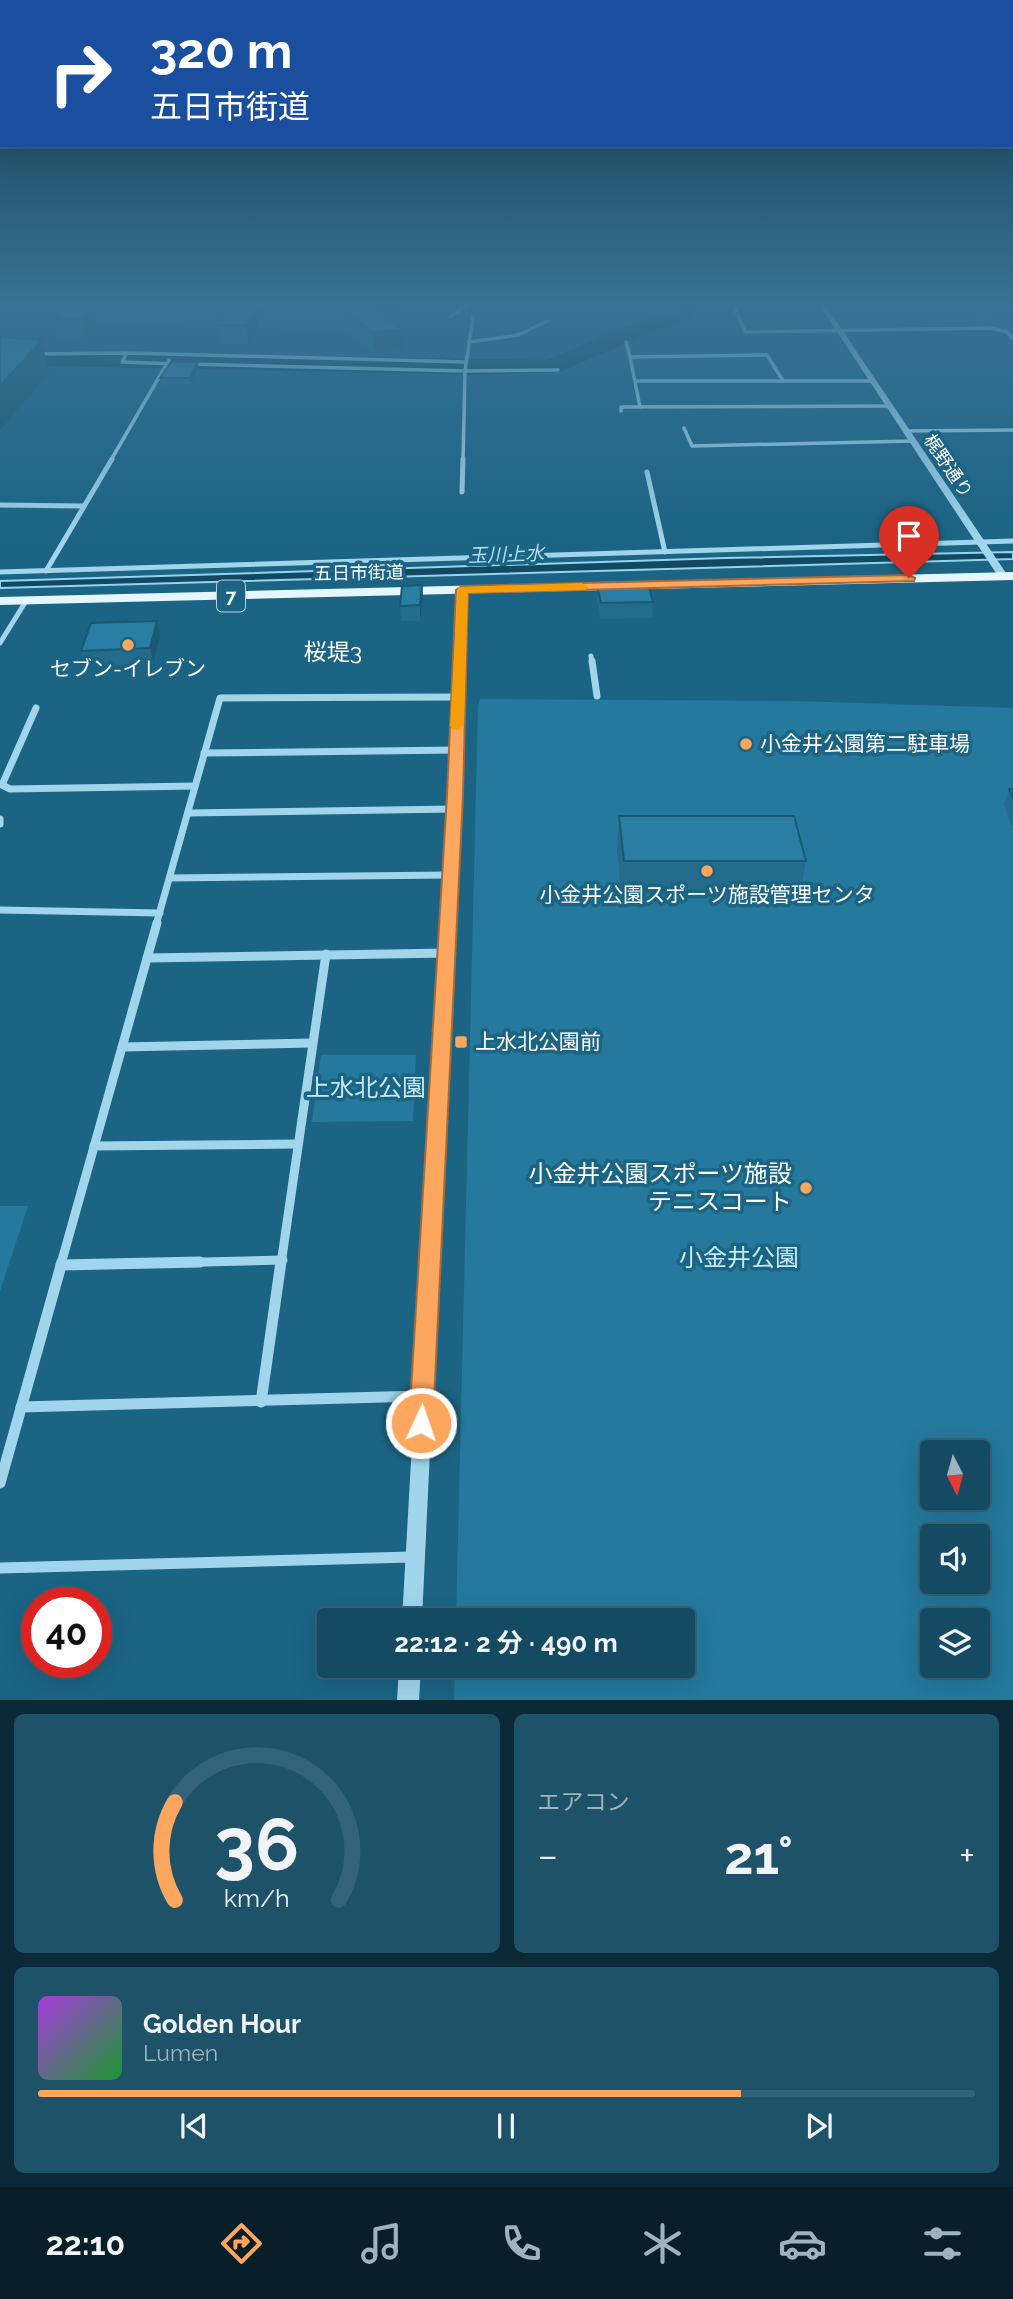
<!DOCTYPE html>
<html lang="ja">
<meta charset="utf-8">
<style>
:root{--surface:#144b63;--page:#1d5269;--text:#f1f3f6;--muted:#9db3be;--line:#336378;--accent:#fda65d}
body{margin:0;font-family:Raleway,"Noto Sans JP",sans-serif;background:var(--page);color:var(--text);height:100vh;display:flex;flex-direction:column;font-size:26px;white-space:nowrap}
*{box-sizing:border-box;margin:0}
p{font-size:23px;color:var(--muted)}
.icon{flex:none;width:38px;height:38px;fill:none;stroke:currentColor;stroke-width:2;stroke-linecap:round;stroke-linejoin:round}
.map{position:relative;height:1700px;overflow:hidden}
.details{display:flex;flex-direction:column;gap:14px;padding:14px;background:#0b2936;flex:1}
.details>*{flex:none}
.top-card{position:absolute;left:0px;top:0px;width:1013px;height:147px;box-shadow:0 7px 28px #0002,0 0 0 2px var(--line);background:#1a4fa0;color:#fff;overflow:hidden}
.needle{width:46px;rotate:174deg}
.buttons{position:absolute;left:920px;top:1440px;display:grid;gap:14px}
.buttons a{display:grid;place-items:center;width:70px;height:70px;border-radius:7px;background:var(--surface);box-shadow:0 7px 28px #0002,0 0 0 2px var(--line);font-size:35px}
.speed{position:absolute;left:21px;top:1587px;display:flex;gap:14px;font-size:35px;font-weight:700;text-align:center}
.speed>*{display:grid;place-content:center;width:91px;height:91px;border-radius:50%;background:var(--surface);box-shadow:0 7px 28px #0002,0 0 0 2px var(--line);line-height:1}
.speed .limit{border:10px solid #d22;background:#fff;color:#111}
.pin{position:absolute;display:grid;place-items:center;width:60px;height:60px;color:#fff;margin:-72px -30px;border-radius:50% 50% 50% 0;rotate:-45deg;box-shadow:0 0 7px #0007}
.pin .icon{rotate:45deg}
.me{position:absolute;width:77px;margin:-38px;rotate:3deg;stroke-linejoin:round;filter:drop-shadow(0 0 5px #0008)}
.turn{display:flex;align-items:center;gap:24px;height:147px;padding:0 35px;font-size:32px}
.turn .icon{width:91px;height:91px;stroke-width:2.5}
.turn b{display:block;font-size:49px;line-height:60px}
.big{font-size:52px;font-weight:700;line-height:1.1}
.details .card{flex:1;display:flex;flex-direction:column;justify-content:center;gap:10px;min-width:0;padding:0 24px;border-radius:10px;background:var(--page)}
.details .dial{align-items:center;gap:0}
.dial svg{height:182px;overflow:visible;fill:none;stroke:var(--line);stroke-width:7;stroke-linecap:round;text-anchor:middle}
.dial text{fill:var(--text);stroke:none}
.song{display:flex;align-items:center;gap:21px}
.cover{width:84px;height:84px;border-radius:10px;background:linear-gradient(135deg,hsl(280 70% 55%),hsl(130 70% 35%))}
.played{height:7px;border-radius:4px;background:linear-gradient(90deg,var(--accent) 75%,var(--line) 75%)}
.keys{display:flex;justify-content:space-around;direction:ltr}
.heat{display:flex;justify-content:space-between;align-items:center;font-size:38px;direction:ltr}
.details .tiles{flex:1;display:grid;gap:14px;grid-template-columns:1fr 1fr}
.card:last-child{grid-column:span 2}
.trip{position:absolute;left:317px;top:1608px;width:378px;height:70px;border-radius:7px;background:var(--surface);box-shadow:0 7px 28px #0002,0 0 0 2px var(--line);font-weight:700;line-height:70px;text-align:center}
.dock{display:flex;height:112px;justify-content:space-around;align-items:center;background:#081e28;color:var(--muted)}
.dock .icon{width:49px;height:49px}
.dock .selected{color:var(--accent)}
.dock b{font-size:32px;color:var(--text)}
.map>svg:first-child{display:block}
.green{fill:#24799d;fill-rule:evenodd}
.water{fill:#114962;stroke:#94d4ed;stroke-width:2}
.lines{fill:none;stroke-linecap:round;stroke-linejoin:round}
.river{fill:#114962;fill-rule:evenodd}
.minor-far4{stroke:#a1d5eb;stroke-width:3.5}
.minor-far3{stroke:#a1d5eb;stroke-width:5}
.minor-far2{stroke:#a1d5eb;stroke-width:7}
.minor-far1{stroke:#a1d5eb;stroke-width:9}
.minor{stroke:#a1d5eb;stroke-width:11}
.tertiary{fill:#a1d5eb;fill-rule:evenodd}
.primary{fill:#e5f6ff;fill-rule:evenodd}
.wall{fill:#236c8c}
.shaded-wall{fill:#1d5872}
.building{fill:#297ea3;stroke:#1d5872;stroke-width:2}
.route{fill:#fda65d;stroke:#a46c3c;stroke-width:2}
.slow{fill:#f59e0b}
.poi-dot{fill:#fda65d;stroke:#1b6484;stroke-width:2.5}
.labels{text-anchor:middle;stroke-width:7;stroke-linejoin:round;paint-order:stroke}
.far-street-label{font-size:18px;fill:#fff;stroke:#1b6484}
.far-water-label{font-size:19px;font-style:italic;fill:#acdef3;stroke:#1b6484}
.shield{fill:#1b6484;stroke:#bbd0da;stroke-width:2}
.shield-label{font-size:19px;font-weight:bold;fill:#fff}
.poi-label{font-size:21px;fill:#fff;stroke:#1b6484}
.neighbourhood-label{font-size:23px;fill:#fff;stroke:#1b6484}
.near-park-label{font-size:24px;fill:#c6eaf8;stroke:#1b6484}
.near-poi-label{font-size:24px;fill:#fff;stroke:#1b6484;text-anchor:end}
</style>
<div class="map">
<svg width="1013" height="1701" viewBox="0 0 1013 1701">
<rect width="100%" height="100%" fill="#1b6484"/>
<g class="green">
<path d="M480,699L797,701L1013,708V1700L454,1701L455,1666H682V1620H456L478,706ZM933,1452H978V1498H933ZM933,1536H978V1582H933ZM933,1620H978V1666H933Z"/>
<polygon points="321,1055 416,1055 413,1121 312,1122"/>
<polygon points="0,1206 28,1206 0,1291"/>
</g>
<polygon class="water" points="1013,552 1013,559 0,588 0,581 725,558"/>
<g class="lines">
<polygon class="river" points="679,303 699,303 693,317 635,339 560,372 480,375 0,365 0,351 548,360 619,329 677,309"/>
<g class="minor-far4">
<polyline points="735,309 745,332 992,328 1007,332 1013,339"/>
<polyline points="450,317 469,303"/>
<polyline points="469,342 518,335 547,321"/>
<polyline points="626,342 630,357"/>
<polyline points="127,353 122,362 177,364"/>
<polyline points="36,354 127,353 466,362"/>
<polyline points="189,364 465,371 558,370"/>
<polyline points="636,381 872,381"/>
<polyline points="640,407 630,357 767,355 783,381"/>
<polyline points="621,411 621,407 889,406"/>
<polyline points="684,428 692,446 913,441"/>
<polyline points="905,431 1013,430"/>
<polyline points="111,460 169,360"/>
<polyline points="463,460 465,371 473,317"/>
</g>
<g class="minor-far3">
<polyline points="647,472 665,552"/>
<polyline points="462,492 463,459"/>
<polyline points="0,505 84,506"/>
<polyline points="46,571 112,459"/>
<polyline points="0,572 1013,541"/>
<polyline points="0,643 26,601"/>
<polyline points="591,656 592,663"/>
</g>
<g class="minor-far2">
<polyline points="592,661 597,696"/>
<polyline points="36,708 2,785 10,789 195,786"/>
<polyline points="204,753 456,750"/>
<polyline points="188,813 454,809"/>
<polyline points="0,819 0,824"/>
<polyline points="170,878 450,875"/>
<polyline points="0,910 160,913"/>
<polyline points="156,925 220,698 458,697"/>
</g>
<g class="minor-far1">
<polyline points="147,958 447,953"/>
<polyline points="122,1047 312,1043"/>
<polyline points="94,1146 298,1144"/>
<polyline points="61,1264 157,923"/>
<polyline points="122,1264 283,1260"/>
<polyline points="281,1264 326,954"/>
</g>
<g class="minor">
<polyline points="61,1265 200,1262"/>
<polyline points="261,1402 281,1262"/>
<polyline points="21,1407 422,1396"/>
<polyline points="0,1483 62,1262"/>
<polyline points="0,1568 412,1557"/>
</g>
<g class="tertiary">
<polygon points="818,303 824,303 1008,576 1006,578 1003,579 998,576"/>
<polygon points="462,587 467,590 461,795 422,1620 402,1620 449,795 457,590"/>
<polygon points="399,1666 421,1666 419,1701 397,1701"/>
</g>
<polygon class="primary" points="1013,572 1013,580 0,605 0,597"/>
</g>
<g class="wall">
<polygon points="69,303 405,303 405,312 381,314 403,348 375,353 344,330 258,328 249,345 221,344 218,327 97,325 85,338 58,338 54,319"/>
<polygon points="656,303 682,303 681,311 657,310"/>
<polygon points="964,303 998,303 995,319 976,319"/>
<polygon points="197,362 198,368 191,384 161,385 160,378"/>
<polygon points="422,585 423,600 420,621 401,621 400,606"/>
<polygon points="597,585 653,602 652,618 600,619 597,600"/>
<polygon points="157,621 160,636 153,664 85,666 81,651"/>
<polygon points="1009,789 1013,789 1013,826 1011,825 1004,805"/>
<polygon points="619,816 806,861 800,894 621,894 617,848"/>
</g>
<g class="shaded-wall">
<polygon points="358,303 405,303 405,312 359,316"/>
<polygon points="93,306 97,325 85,338 81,319"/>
<polygon points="256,310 258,328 249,345 246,325"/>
<polygon points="402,329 403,348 375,353 373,333"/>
<polygon points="42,340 49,373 0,430 0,386"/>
<polygon points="197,362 198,368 191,384 190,378"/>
<polygon points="422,585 423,600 420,621 420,605"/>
<polygon points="157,621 160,636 153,664 150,648"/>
</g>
<g class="building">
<polygon points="69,303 365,303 402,329 373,333 343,311 256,310 246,325 218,325 229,308 93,306 81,319 54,319"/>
<polygon points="976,303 998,303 998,306 979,306"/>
<polygon points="0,337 42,340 0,386"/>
<polygon points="171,362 197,362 190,378 160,378"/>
<polygon points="648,584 653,602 601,603 597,585"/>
<polygon points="422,585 420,605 400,606 402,586"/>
<polygon points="157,621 150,648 81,651 91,623"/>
<polygon points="1009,789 1013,789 1013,799"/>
<polygon points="619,816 794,816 806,861 624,861"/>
</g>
<linearGradient id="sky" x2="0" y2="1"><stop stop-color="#0f3749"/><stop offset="0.56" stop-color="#397294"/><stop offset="1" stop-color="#397294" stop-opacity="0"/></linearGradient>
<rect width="1013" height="541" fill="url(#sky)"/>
<polygon class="route" points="909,575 915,578 914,581 468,593 463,795 433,1423 429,1431 421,1434 412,1431 409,1423 447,795 456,590 462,586"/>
<polygon class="slow" points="582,583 588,587 586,590 468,593 464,726 457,730 452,729 450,726 458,587"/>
<g class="poi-dot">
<circle cx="128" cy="645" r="7"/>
<circle cx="746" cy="744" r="7"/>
<circle cx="707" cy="871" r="7"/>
<rect x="454" y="1035" width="14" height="14" rx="3.5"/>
<circle cx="806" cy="1188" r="7"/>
</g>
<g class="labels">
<g class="far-street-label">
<text transform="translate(948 466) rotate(56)" y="6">梶野通り</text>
<text transform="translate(359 573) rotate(-1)" y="6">五日市街道</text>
</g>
<g class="far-water-label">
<text transform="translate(506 554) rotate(-2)" y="7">玉川上水</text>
</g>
<rect class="shield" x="217" y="580.5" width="28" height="31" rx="5"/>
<g class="shield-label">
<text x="231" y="603">7</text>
</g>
<g class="poi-label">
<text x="128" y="676">セブン-イレブン</text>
<text x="760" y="751" text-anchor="start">小金井公園第二駐車場</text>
<text x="707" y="902">小金井公園スポーツ施設管理センタ</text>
<text x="475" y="1049" text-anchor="start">上水北公園前</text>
</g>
<g class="neighbourhood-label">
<text x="333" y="660">桜堤3</text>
</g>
<g class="near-park-label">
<text x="366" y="1096">上水北公園</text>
<text x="739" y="1266">小金井公園</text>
</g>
<g class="near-poi-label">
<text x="792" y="1182">小金井公園スポーツ施設<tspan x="792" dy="28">テニスコート</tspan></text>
</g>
</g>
</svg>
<div class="buttons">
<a><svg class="needle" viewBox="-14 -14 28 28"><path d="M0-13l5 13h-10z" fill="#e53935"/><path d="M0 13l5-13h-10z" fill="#9db3be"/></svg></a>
<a><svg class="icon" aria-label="sound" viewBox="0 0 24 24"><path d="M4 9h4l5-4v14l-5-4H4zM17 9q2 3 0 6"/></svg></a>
<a><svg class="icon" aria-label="layers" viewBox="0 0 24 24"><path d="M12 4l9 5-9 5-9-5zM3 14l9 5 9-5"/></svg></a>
</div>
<div class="speed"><div class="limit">40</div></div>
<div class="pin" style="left:909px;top:578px;background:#d93025"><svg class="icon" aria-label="arrive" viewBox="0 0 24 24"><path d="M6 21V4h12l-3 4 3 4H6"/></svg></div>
<svg class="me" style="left:421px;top:1423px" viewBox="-20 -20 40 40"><circle r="17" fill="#fda65d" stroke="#fff" stroke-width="3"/><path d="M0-11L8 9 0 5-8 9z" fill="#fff"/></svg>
<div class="trip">22:12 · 2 分 · 490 m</div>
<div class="top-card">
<div class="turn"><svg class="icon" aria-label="right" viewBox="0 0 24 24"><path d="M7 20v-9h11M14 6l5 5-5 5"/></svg><div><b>320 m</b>五日市街道</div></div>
</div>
</div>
<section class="details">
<div class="tiles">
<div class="card dial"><svg viewBox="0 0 100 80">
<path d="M14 69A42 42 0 1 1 86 69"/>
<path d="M14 69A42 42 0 0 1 14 26" stroke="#fda65d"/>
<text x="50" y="56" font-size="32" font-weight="700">36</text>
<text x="50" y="72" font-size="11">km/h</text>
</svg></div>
<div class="card"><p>エアコン</p>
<div class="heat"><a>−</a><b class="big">21°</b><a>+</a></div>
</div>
<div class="card">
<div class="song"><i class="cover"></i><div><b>Golden Hour</b><p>Lumen</p></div></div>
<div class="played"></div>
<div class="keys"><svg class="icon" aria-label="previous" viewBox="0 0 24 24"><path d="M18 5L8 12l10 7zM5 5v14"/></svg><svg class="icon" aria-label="pause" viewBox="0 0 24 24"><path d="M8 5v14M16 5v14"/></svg><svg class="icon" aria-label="next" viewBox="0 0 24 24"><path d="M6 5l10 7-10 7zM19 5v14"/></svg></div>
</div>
</div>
</section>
<nav class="dock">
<b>22:10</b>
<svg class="icon selected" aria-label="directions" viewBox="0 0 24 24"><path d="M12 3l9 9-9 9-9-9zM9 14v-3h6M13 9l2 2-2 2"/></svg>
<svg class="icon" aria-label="music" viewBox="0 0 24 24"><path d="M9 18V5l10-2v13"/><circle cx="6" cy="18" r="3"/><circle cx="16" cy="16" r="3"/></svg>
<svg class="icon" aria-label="phone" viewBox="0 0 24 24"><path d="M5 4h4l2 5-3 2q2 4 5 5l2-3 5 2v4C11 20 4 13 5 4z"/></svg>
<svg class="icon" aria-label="climate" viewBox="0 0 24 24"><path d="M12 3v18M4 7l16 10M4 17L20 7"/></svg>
<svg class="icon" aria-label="car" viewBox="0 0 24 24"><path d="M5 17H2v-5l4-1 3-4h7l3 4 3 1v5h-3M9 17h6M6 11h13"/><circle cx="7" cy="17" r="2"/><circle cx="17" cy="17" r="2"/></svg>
<svg class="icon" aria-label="filters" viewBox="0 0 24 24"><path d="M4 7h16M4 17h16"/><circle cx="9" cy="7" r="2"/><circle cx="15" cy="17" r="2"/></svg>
</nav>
